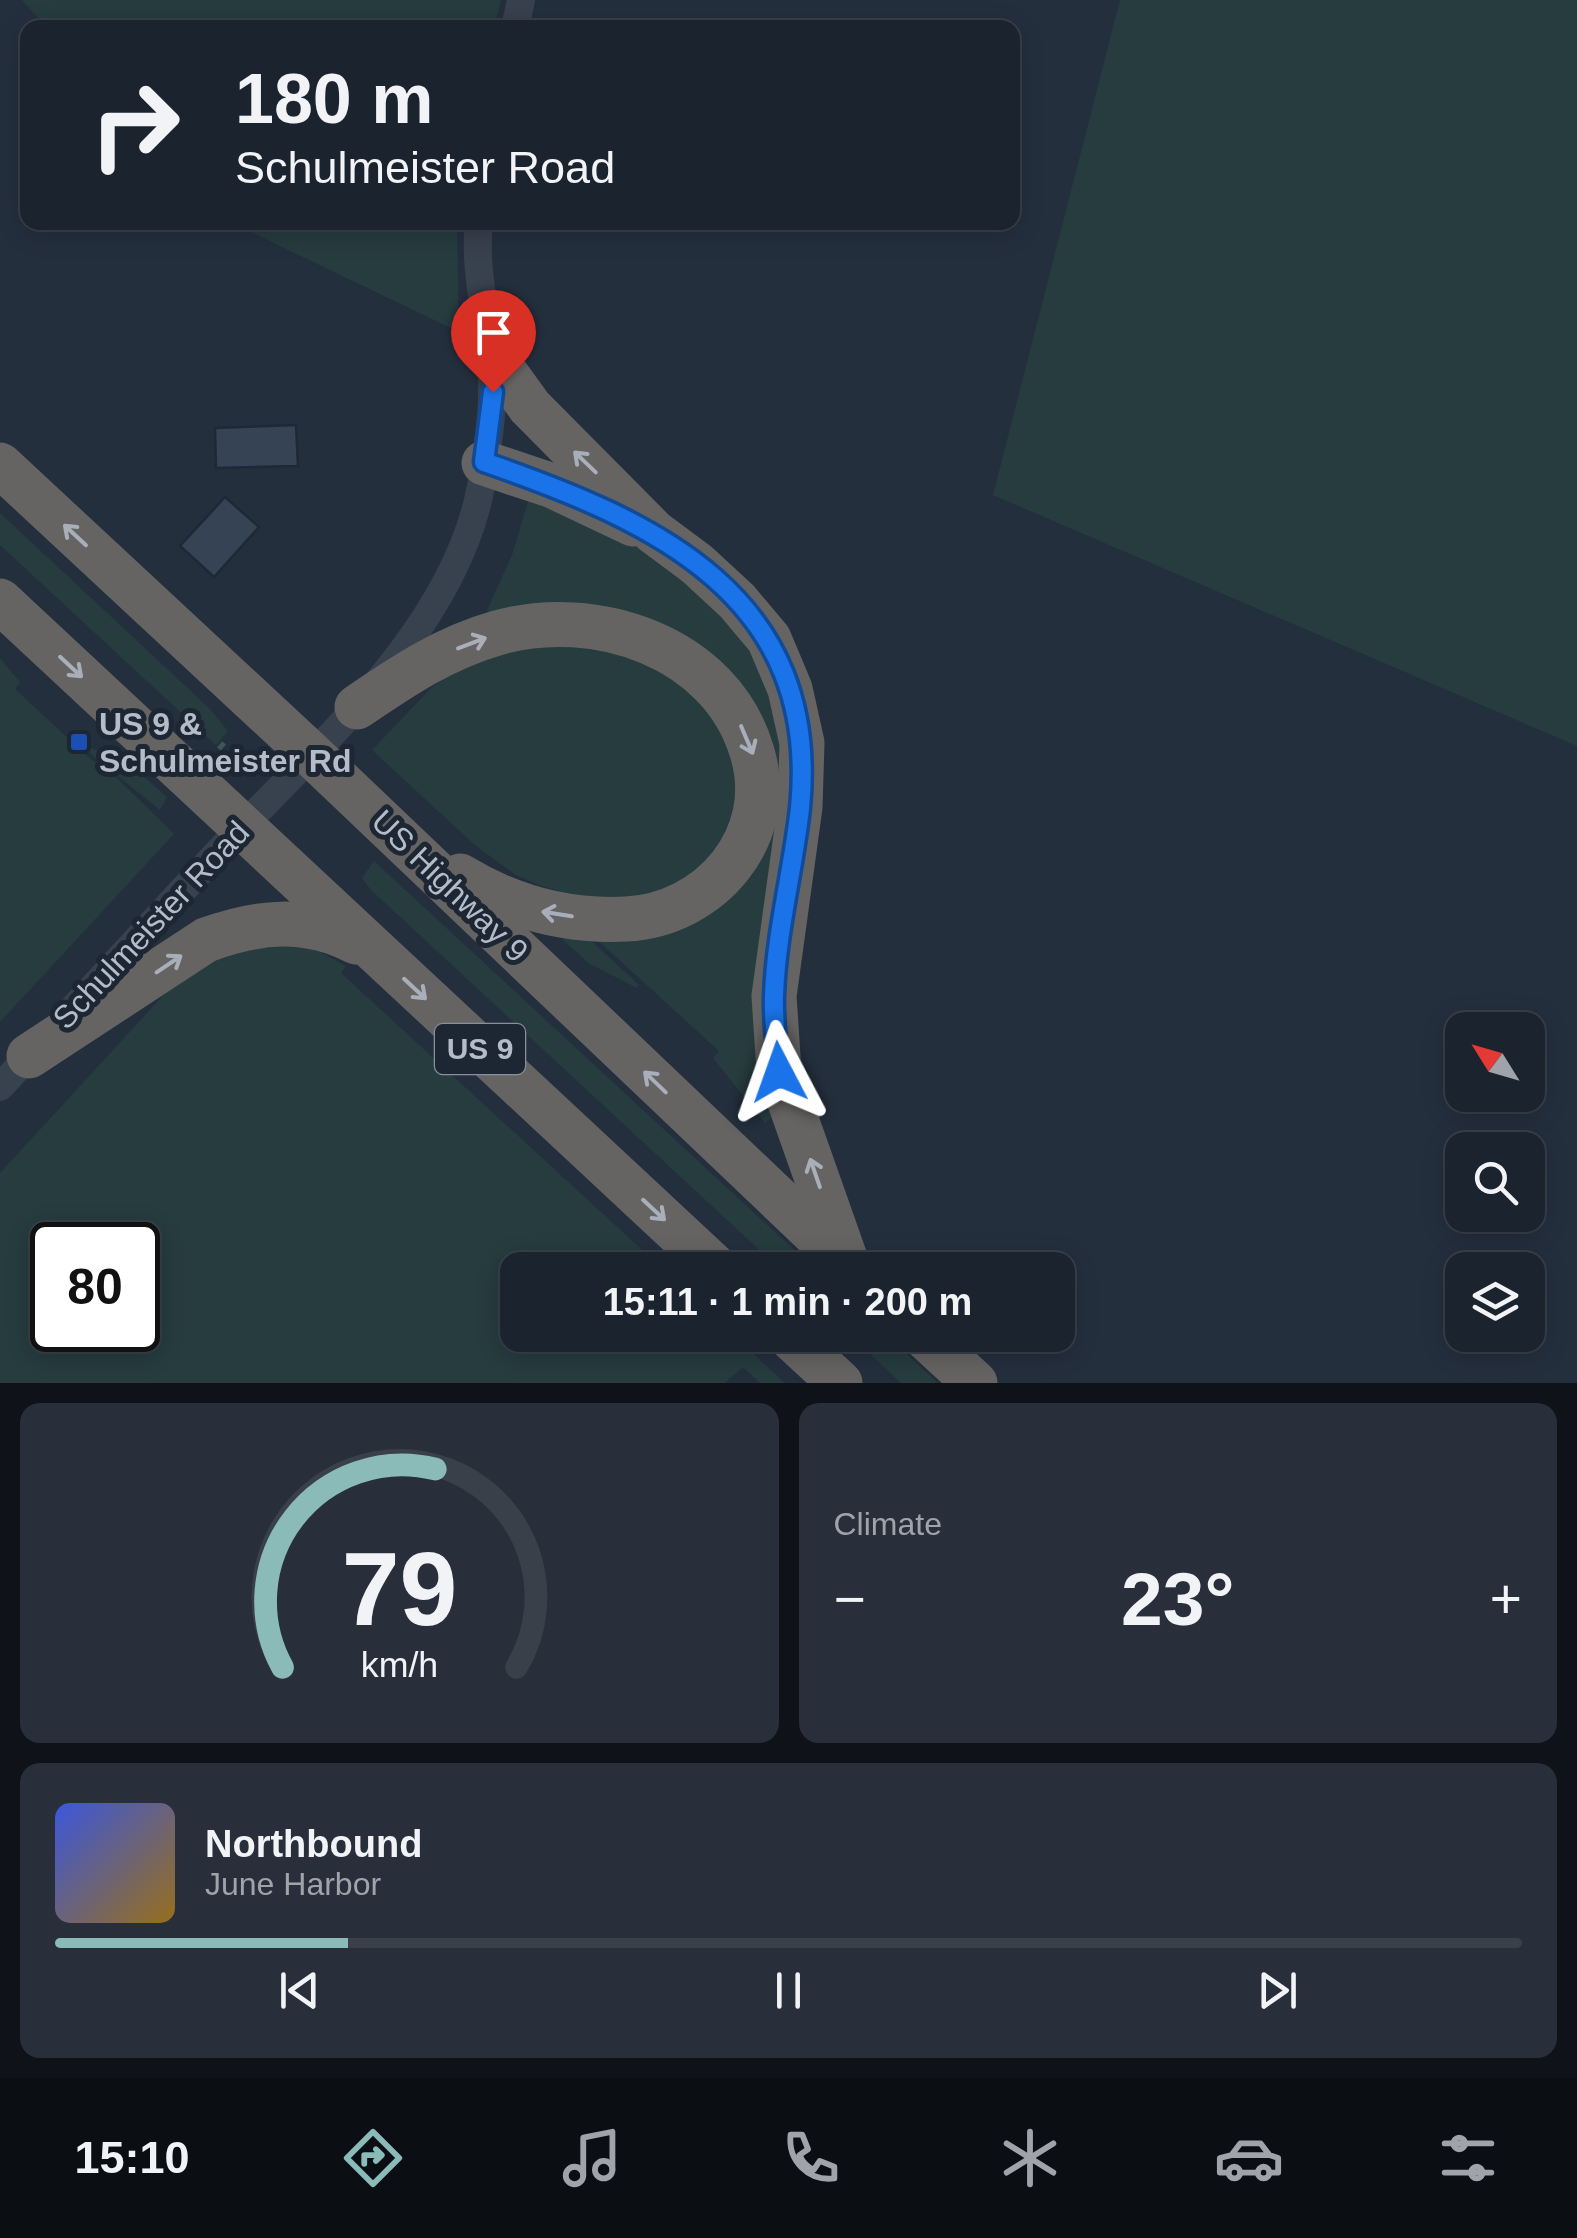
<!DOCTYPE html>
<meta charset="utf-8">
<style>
:root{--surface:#1b232e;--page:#282f3a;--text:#f1f3f6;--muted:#a0a4aa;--line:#39404a;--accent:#8bbbb9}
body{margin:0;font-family:Arial,sans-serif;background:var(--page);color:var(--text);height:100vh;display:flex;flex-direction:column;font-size:38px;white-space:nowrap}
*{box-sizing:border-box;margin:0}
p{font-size:32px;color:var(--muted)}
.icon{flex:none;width:55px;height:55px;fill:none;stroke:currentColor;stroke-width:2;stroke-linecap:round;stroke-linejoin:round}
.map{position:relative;height:1383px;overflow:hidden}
.panel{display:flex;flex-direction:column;gap:20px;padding:20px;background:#0f1319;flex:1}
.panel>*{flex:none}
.banner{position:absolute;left:20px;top:20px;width:1000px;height:210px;border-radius:20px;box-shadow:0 5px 25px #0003,0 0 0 2px var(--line);background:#1b232e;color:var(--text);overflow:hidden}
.needle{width:65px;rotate:307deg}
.buttons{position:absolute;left:1445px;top:1012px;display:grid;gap:20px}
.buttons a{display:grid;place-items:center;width:100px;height:100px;border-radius:20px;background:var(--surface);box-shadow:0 5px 25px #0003,0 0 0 2px var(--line);font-size:50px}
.speed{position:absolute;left:30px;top:1222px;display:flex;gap:20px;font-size:50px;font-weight:700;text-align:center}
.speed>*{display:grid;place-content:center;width:130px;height:130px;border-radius:50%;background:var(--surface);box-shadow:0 5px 25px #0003,0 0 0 2px var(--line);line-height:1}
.speed .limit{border:5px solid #111;border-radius:15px;background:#fff;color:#111}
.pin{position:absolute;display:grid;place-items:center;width:85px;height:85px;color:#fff;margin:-102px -42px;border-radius:50% 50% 50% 0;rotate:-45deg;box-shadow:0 0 10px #0007}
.pin .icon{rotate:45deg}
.me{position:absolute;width:110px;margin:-55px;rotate:356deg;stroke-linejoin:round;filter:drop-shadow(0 0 8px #0008)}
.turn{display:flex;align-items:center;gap:35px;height:210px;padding:0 50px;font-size:45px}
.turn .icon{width:130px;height:130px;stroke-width:2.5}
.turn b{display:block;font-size:70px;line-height:85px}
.big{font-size:75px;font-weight:700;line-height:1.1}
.panel .widget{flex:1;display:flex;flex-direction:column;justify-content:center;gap:15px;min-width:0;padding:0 35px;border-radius:20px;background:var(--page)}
.panel .dial{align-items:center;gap:0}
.dial svg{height:260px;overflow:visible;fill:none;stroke:var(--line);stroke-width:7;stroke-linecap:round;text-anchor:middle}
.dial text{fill:var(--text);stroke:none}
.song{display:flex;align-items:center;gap:30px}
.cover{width:120px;height:120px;border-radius:15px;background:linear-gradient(135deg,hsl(230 70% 55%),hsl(40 70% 35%))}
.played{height:10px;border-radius:5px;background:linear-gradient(90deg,var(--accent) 20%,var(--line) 20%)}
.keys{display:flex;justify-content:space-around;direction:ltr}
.heat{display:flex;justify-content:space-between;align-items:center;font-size:55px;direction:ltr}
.panel .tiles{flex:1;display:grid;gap:20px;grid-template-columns:1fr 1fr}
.widget:last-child{grid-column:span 2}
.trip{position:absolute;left:500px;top:1252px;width:575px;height:100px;border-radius:20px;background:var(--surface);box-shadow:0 5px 25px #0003,0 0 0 2px var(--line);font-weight:700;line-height:100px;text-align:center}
.tab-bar{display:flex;height:160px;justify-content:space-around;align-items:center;background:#0b0e12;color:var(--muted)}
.tab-bar .icon{width:70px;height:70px}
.tab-bar .on{color:var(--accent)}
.tab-bar b{font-size:45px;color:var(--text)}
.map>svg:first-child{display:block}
.green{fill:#263c3f;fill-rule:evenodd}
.building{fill:#364354;stroke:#1f2835;stroke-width:2.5}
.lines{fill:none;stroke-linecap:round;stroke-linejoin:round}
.path{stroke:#3f5557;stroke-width:5;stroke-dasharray:8 8;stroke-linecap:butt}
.minor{stroke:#38414e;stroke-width:28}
.trunk{stroke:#656462;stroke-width:45}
.oneway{stroke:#a8afba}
.route-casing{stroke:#114b97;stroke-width:25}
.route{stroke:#1a73e8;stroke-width:18}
.transit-dot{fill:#1a4fb4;stroke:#1d2633;stroke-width:4}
.labels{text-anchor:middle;stroke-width:10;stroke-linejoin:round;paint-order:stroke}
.shield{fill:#1d2633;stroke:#878f9c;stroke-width:2.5}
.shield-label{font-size:30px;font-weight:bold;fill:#b4bcc9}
.poi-label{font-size:32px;font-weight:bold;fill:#b4bcc9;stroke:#1d2633;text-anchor:start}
.street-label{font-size:32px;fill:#b4bcc9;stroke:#1d2633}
</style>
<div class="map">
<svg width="1577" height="1383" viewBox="0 0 1577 1383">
<rect width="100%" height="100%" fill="#242f3e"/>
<g class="green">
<polygon points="22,0 501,0 494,27 47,28"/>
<polygon points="1120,0 1577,0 1577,746 993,495"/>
<polygon points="232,223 457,223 459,332"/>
<polygon points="538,492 657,558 741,629 783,724 761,1060 771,1118 765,1123 713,1058 719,1051 593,936 737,883 734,687 492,616 487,610 512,555 530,495"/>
<polygon points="0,513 209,708 228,731 216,745 0,545"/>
<polygon points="579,638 684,680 735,744 738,812 704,873 641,903 566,893 539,885 516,875 476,846 372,750 432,687 482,655"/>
<polygon points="0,658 20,682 15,689 87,756 117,778 174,834 0,1022"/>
<polygon points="90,747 137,771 167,797 160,810 87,751"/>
<polygon points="374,861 816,1270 781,1270 370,889 362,878"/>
<polygon points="565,936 587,937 639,985 637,988 590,964 562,939"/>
<path d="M267,941L311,947L346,966L341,973L664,1270H518V1335H733L785,1383H760L743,1367L725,1383H0V1173L170,988L200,962ZM52,1245H138V1330H52Z"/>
<polygon points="850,1335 886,1335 938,1383 901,1383"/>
</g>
<g class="building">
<polygon points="296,425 298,466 216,468 215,428"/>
<polygon points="225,497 259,527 214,577 180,546"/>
</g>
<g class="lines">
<polyline class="path" points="219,749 229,737"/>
<g class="minor">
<polyline points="515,28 521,0"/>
<path d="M69,1013C126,952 182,890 240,829C330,736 457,620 481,486C489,442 496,396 490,351C485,308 474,265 479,222"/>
<polyline points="0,1087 40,1044"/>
</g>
<g class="trunk">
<polyline points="491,353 530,407 654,532 697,564 737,601 769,639 790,689 802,743 800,807 774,996 779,1071 845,1258"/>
<polyline points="484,463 553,486 633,524"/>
<polyline points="0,465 312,755 853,1270"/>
<polyline points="0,601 718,1270"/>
<path d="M357,707C401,677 444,648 497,633C594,605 721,646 752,752C778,837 710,915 626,919C567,922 511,907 460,876"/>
<path d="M29,1056L206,940C258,921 305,916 356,942"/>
<polyline points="788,1335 840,1383"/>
<polyline points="923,1335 975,1383"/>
</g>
</g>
<defs><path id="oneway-shaft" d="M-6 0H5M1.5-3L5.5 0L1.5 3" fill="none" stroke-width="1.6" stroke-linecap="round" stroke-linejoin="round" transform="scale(2.5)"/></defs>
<g class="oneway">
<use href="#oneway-shaft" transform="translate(585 462) rotate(-136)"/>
<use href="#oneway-shaft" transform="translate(75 535) rotate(-137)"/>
<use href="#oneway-shaft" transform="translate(472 643) rotate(-21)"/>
<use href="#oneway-shaft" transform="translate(71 667) rotate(43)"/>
<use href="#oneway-shaft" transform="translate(747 740) rotate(67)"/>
<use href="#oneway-shaft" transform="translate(557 914) rotate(-171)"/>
<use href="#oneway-shaft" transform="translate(169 964) rotate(-34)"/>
<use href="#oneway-shaft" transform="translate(415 989) rotate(43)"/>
<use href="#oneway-shaft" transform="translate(655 1082) rotate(-136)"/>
<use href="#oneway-shaft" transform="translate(815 1173) rotate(-109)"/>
<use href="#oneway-shaft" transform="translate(654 1210) rotate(43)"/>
</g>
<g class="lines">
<g class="route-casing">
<path id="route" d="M493,392L484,462C655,521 821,596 800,808C793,871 776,933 774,996C773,1021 777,1047 779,1072"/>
</g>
<use href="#route" class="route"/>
</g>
<rect class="transit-dot" x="69" y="732" width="20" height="20" rx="5"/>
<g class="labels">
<rect class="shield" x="435" y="1024" width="90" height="50" rx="8"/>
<g class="shield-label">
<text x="480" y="1059">US 9</text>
</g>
<g class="poi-label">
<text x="99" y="735">US 9 &amp;<tspan x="99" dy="37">Schulmeister Rd</tspan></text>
</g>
<g class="street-label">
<text transform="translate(450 886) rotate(44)" y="11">US Highway 9</text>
<text transform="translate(151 925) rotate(-47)" y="11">Schulmeister Road</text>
</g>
</g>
</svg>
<div class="buttons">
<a><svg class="needle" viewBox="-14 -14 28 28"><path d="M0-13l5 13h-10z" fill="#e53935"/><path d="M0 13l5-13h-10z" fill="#a0a4aa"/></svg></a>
<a><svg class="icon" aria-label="search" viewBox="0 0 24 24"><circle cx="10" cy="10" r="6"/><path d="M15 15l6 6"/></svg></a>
<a><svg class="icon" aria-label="layers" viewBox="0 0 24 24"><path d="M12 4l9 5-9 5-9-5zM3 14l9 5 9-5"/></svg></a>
</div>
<div class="speed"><div class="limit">80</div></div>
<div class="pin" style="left:493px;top:392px;background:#d93025"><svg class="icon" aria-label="arrive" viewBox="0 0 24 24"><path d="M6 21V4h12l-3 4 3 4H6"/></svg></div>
<svg class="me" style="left:779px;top:1072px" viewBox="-20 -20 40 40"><path d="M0-17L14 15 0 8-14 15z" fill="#1a73e8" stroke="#fff" stroke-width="4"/></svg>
<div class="trip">15:11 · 1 min · 200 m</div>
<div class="banner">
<div class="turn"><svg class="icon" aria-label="right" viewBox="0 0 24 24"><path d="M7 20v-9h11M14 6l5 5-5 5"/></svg><div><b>180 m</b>Schulmeister Road</div></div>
</div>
</div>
<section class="panel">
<div class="tiles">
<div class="widget dial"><svg viewBox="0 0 100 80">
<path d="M14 69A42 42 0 1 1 86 69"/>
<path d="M14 69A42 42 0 0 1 61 8" stroke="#8bbbb9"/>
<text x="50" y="56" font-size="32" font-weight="700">79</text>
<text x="50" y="72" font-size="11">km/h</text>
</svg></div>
<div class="widget"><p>Climate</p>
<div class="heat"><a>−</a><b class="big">23°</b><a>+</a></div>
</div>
<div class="widget">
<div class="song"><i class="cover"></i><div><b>Northbound</b><p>June Harbor</p></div></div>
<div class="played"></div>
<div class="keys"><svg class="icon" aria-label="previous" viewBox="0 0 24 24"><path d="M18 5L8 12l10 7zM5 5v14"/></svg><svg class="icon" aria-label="pause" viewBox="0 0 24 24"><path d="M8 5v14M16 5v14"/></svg><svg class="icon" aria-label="next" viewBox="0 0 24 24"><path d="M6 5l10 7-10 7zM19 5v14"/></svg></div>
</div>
</div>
</section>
<nav class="tab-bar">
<b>15:10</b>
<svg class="icon on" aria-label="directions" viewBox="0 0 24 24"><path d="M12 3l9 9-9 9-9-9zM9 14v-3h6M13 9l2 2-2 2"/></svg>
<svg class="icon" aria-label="music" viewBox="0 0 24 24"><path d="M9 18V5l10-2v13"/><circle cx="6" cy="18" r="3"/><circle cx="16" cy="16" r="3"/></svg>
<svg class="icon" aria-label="phone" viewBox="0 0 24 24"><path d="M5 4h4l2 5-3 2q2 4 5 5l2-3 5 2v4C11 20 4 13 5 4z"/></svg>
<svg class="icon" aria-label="climate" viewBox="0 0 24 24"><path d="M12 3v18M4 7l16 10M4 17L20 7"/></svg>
<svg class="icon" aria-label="car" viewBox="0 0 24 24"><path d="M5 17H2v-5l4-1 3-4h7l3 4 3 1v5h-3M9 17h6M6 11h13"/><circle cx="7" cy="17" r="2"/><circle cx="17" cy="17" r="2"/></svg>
<svg class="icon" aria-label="filters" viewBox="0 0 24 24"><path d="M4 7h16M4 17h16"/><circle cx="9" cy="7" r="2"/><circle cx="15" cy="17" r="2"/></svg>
</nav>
